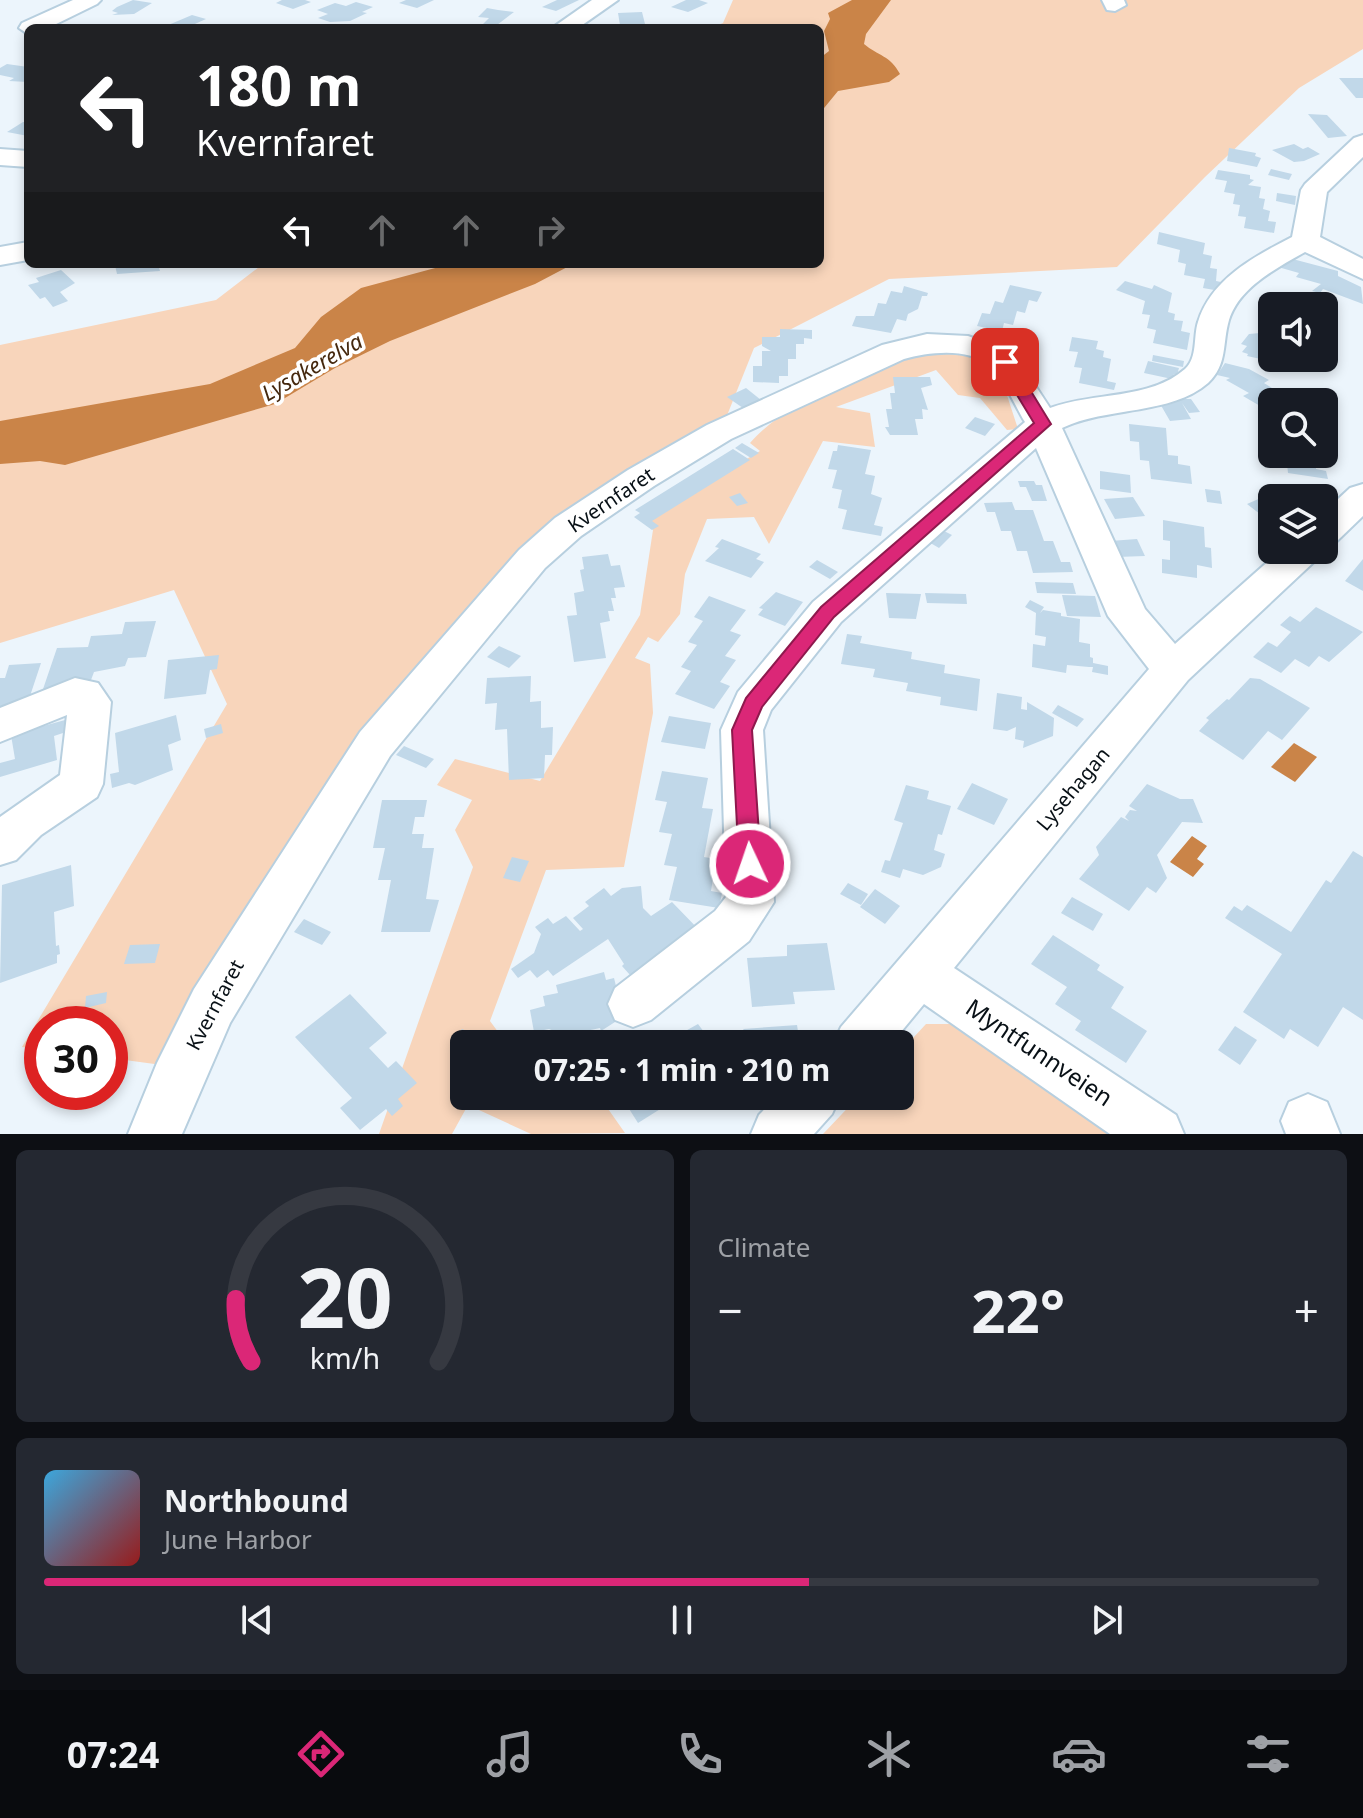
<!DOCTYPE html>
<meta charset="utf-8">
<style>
:root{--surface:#171b24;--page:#242831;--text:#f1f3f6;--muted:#9ea1a6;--line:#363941;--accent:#db2777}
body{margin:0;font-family:"Noto Sans",sans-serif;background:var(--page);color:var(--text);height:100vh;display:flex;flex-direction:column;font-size:30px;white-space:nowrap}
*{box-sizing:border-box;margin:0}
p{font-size:26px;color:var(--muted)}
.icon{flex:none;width:44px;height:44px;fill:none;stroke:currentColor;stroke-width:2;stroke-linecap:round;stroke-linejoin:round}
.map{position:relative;height:1134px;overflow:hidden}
.details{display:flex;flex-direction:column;gap:16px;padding:16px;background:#0d0f14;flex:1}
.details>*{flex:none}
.top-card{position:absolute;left:24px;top:24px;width:800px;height:244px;border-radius:12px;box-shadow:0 4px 12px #0003;background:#202124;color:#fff;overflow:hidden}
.tools{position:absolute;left:1258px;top:292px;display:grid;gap:16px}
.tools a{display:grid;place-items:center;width:80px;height:80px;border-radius:12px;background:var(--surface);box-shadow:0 4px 12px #0003;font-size:40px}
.speed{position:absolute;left:24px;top:1006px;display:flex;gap:16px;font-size:40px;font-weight:700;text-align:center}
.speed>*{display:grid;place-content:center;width:104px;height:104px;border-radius:50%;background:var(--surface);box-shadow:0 4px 12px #0003;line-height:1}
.speed .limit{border:12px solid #d22;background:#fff;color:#111}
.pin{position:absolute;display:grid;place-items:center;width:68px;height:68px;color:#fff;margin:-34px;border-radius:16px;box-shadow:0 4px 12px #0006}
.me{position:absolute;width:88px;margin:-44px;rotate:357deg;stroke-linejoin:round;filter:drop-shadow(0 0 6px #0008)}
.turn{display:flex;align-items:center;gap:28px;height:168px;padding:0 40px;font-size:36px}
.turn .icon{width:104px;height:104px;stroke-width:2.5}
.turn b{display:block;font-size:56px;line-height:68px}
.lanes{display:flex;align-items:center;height:76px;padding:0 40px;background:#0003;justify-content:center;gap:40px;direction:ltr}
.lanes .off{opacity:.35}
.big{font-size:60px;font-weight:700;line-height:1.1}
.details .card{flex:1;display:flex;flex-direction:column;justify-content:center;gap:12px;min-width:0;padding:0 28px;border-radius:12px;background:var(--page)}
.details .dial{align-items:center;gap:0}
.dial svg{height:208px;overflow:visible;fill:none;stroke:var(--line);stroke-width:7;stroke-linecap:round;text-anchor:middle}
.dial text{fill:var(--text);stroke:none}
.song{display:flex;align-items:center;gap:24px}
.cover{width:96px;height:96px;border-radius:12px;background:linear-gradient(135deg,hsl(200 70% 55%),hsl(0 70% 35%))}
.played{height:8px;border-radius:4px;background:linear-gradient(90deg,var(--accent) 60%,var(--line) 60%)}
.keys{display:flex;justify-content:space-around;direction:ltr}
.heat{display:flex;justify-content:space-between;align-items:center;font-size:44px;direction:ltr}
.details .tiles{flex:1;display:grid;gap:16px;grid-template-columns:1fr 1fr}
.card:last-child{grid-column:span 2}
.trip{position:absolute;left:450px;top:1030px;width:464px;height:80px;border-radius:12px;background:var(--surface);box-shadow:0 4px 12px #0003;font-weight:700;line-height:80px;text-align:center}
.menu{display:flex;height:128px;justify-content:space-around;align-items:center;background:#090b0e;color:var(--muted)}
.menu .icon{width:56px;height:56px}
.menu .active{color:var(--accent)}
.menu b{font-size:36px;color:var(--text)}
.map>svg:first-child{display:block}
.green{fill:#f8d5bb}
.water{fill:#ca8448}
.building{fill:#c1d8e9}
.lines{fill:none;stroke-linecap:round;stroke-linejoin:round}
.minor-casing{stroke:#b7cfdf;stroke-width:4}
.minor{fill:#fff;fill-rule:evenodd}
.route{fill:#db2777;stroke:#8e194d;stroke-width:2}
.labels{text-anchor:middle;stroke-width:7;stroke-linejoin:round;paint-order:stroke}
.street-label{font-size:20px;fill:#081016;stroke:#fff}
.water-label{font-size:22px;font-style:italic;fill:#45280e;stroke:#fff}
.near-street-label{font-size:24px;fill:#081016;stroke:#fff}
</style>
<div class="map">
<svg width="1363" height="1134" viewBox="0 0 1363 1134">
<rect width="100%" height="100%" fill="#ecf5fc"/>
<g class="green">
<polygon points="733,0 1363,0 1363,49 1299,88 1205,177 1117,267 889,279 754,348 722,428 641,478 416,676 302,821 250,941 162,1065 110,1058 110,1024 42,1024 42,1050 22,1047 227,704 174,590 0,643 0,345 216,300 263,264 820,264 820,28 711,28 723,23"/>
<path d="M946,348L975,350L1003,383L1018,429L1007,430L980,398L958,395L936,370L836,407L870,413L875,447L823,441L769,544L754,517L707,519L685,574L680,614L658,642L648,637L635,658L650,664L653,713L624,867L546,870L490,1021L507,1044H464V1096H599L625,1133L531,1134L468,1105L452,1134H379L473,867L455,830L472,800L437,785L455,759L540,781L640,615L653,530L648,518L760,451L750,443C788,398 889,360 946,348Z"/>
<polygon points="926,1024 950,1024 1114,1134 823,1134 859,1096 900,1096 900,1052"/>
</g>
<g class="water">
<path d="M852,0H891L866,34L864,44C878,56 890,55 900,74L889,82L838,91L820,113V58L829,51L824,31L830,19L828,13Z"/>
<polygon points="450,264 573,264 535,284 390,341 335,368 275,404 65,465 40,461 0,464 0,421 210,384 295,348 321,317 361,288"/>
<polygon points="1294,743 1317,757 1295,782 1271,767"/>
<polygon points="1192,836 1207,846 1197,859 1204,864 1193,877 1170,862"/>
</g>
<g class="building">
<polygon points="133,0 152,3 134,14 112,15 118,13 112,11 117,7"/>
<polygon points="282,0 305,0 311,2 293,9 276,3"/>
<polygon points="406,0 434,0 417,8 399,3"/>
<polygon points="557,0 579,0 556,11 542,7"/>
<polygon points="686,0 699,0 708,3 688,12 671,7"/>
<polygon points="356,2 373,7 362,12 367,13 350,21 330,22 318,18 328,14 317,10 335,3 346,6"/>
<polygon points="487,8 498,10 514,12 497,25 483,24 489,18 478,17"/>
<polygon points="642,12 645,24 620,25 618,13"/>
<polygon points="192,15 206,19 186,28 166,26"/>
<polygon points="7,64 28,67 28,82 9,81 14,78 0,75 0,68"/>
<polygon points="1339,78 1363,78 1363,98 1356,98"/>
<polygon points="1308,114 1327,115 1347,136 1328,138"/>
<polygon points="23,122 28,122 28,136 7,132"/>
<polygon points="1294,144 1303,149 1308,147 1320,154 1304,161 1294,162 1272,150"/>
<polygon points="1229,148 1256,153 1255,156 1261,158 1257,167 1227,161"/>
<polygon points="1271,169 1292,174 1289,180 1268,175"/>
<polygon points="1218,170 1250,175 1250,179 1254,180 1248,185 1261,187 1259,198 1265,199 1263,209 1270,211 1268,221 1276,222 1274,233 1244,228 1246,217 1238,216 1240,205 1233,204 1235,194 1224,192 1227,181 1215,179"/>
<polygon points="1277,193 1296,196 1295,205 1276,201"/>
<polygon points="1159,232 1205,243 1203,254 1212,256 1210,268 1217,269 1216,281 1221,282 1220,291 1203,288 1205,279 1184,275 1186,264 1178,262 1180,250 1157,244"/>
<polygon points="1285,257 1338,271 1338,276 1361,287 1363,304 1323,289 1320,293 1312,291 1321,284 1296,277 1299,273 1278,267"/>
<polygon points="120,264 158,264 160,271 117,274 115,265"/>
<polygon points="61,270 75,283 60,292 68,301 53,307 45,297 40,299 28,285 39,282 36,278"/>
<polygon points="1125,281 1152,289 1154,285 1172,293 1168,312 1175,314 1174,320 1183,321 1181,331 1190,333 1187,350 1153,343 1156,330 1147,328 1150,315 1142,314 1145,301 1116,290"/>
<polygon points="1010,285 1042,292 1037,302 1029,300 1025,313 1017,311 1013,325 1004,323 1002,331 977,326 982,313 990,314 995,301 1003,303"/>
<polygon points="904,286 928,293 927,296 922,296 918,309 908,314 906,321 897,319 891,333 852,326 856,316 874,316 878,303 886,304 891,291 902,293"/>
<polygon points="1266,325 1272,327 1272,358 1270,361 1247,356 1248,354 1242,352 1247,346 1241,344 1249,334 1260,333"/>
<polygon points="780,329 812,330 812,339 804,338 804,344 796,344 796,359 788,359 788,376 779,376 779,383 753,382 753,366 762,366 762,351 771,351 762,346 762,337 780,337"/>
<polygon points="1072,337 1098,341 1096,349 1104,351 1103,357 1111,359 1107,381 1116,383 1114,390 1079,383 1082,368 1074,367 1078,352 1069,351"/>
<polygon points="1153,355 1184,361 1183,367 1152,361"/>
<polygon points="1148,361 1179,368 1177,375 1174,374 1172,379 1144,373"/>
<polygon points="1225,363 1249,369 1269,380 1264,383 1280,393 1274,395 1285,402 1272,402 1272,413 1243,396 1249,393 1226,380 1230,378 1217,375"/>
<polygon points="893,377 930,377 932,385 921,388 928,410 922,409 923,419 915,419 918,435 890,435 885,427 889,427 886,409 892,409 890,393 895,393"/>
<polygon points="746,388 761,400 743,408 727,397"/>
<polygon points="1180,399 1191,399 1200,412 1189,413 1182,403 1191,419 1170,421 1159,402"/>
<polygon points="975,417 995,424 985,436 965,428"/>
<polygon points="1129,424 1166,428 1168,455 1178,456 1178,464 1190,466 1192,484 1151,479 1149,461 1140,460 1139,442 1130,441"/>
<polygon points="742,443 759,453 751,458 735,448"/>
<polygon points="838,445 871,450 865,474 875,476 871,494 882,498 874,525 883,527 881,536 842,529 847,510 838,508 842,490 832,488 837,470 828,469 833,451 837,451"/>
<polygon points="733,449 750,460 652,521 659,526 652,530 634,517 640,513 635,510"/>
<polygon points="1286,454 1315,454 1316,469 1326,471 1328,479 1288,473"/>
<polygon points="1100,471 1130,475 1131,493 1100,489"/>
<polygon points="1018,481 1034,481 1036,485 1042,485 1047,501 1032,501 1026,487 1020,487"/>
<polygon points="1205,489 1220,491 1222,504 1207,502"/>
<polygon points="740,493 748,503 737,506 729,497"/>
<polygon points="1270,494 1275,498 1272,498 1272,519 1269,521 1247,504"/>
<polygon points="1133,497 1145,516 1115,519 1104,499"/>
<polygon points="1012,502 1015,510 1033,510 1044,541 1053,541 1061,562 1070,562 1073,572 1033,573 1027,551 1017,551 1011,531 1001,531 995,512 987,512 984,503"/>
<polygon points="1163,520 1204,527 1205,547 1211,548 1212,568 1197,565 1197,578 1162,573 1162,559 1170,560 1170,541 1163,540"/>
<polygon points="940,529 952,535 939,548 927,541"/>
<polygon points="722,539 761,554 756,559 764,562 751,578 705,561 719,548 715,547"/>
<polygon points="1137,539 1145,556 1117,557 1110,541"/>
<polygon points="608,554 611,566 620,565 625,587 614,588 616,598 611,598 614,611 608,611 610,621 600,623 606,658 574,662 567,616 577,615 574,593 584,591 580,570 584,569 582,557"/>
<polygon points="1363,559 1363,591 1345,581"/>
<polygon points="817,560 838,572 830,579 809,567"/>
<polygon points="1035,582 1073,583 1076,594 1037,593"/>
<polygon points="776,592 803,602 785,626 758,615 763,609 759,608"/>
<polygon points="886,593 921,594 916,619 889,618"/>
<polygon points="925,593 966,594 967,604 927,603"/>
<polygon points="1062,595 1095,596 1101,617 1067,616"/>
<polygon points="709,596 746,610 730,631 741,635 725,656 736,660 720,682 730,686 714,709 675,694 691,671 681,667 697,645 688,642 703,621 694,617"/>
<polygon points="1030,600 1044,607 1040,613 1043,610 1061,613 1061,616 1080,619 1079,642 1090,644 1090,657 1093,658 1093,663 1108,666 1108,675 1092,672 1093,667 1089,667 1067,665 1066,673 1032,667 1033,644 1045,646 1046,637 1035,635 1036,613 1025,607"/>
<polygon points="1316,607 1363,632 1329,662 1319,656 1309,667 1295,659 1281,673 1253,657 1268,642 1277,647 1291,632 1280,625 1290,616 1300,622"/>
<polygon points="156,621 146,657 128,658 125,666 94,672 91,680 77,681 41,695 57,648 88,647 91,636 122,634 125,622"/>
<polygon points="847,634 862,636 860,643 912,652 911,659 945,665 944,673 980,679 977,711 940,705 941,697 906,691 908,683 873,677 875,669 841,664"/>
<polygon points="499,646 521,656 509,668 487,657"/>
<polygon points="219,655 217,669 210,670 206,694 164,699 168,660"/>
<polygon points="41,663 28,702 9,704 6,712 0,712 0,678 5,678 9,665"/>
<polygon points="531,676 530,702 541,701 541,728 553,727 552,755 545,755 544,778 509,780 507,729 495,730 497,703 485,704 487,678"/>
<polygon points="1250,678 1260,679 1310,708 1282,740 1268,731 1243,760 1199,731 1209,720 1206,718 1227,699 1229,700"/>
<polygon points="997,693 1022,697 1021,709 1027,710 1027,702 1054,718 1053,736 1023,748 1024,741 1015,739 1016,727 1007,731 993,729"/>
<polygon points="1058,705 1084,719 1077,727 1052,713"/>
<polygon points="176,715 181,740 168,745 173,770 135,785 129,783 112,788 110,774 119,772 115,733"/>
<polygon points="669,716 711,723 705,749 661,742"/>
<polygon points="65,720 66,732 54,736 57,760 0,777 0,763 15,759 11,735"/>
<polygon points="221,724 223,733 206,738 204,729"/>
<polygon points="404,746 434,759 426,768 396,755"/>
<polygon points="662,771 708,778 702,808 713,809 704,857 716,859 711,891 722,893 719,908 669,900 677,867 664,865 672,834 659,832 667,802 655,800"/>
<polygon points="972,783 1008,799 994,825 957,809"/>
<polygon points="1147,784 1180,799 1193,799 1203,823 1182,822 1157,855 1167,878 1156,893 1147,887 1129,911 1079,879 1099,855 1096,847 1121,817 1129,821 1125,817 1130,810 1137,811 1129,806"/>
<polygon points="906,785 929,791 927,799 951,806 942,835 938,834 934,850 945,854 941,867 923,875 903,869 900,878 881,872 885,860 890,861 903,823 894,820"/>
<polygon points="382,800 427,800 424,817 415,817 412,834 424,834 422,848 434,848 426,899 439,900 430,932 381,932 391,880 378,880 385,848 373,848"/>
<polygon points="1353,851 1363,857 1363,1020 1343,1007 1318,1047 1290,1029 1284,1039 1243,1012 1282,954 1225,918 1234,906 1242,911 1247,905 1291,932 1326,880 1331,883"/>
<polygon points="512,857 529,861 520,882 503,878"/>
<polygon points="71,865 74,906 54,912 56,946 59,945 60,954 57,955 57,963 0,983 2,885"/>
<polygon points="848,883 868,894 861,905 840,894"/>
<polygon points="641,886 643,908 651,916 672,902 702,933 685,946 670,946 630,975 622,966 624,964 608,939 553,976 548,970 537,978 530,970 518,978 511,969 534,953 541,934 535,927 548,918 553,924 566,916 580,931 583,929 573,918 589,906 585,902 604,888 611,896 622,888"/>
<polygon points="875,889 900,906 885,924 860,907"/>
<polygon points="1072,897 1103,914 1093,931 1061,913"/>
<polygon points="304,919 331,932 322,945 294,932"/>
<polygon points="1053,935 1100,965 1097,970 1124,987 1111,1008 1147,1031 1126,1063 1075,1030 1081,1021 1055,1004 1067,987 1031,964"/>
<polygon points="827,943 835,990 793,992 795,1004 752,1007 747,958 787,956 787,945"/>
<polygon points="160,944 155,963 124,964 130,945"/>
<polygon points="604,972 606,980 614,978 618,994 610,996 615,1022 601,1031 600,1028 586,1031 589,1041 576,1044 572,1044 570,1037 549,1029 534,1032 530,1010 545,1006 543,996 558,993 556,985"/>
<polygon points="107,992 106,1003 85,1008 86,996"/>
<polygon points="350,994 387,1033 369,1048 388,1068 396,1061 417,1083 398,1099 403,1106 392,1116 386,1109 360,1130 340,1108 352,1098 295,1037"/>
<polygon points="698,1024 713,1044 664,1044 680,1034"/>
<polygon points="797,1025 800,1044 754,1044 743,1029"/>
<polygon points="1235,1026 1257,1040 1240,1065 1218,1050"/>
<polygon points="462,1029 480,1037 476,1044 464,1045 454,1040"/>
<polygon points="621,1096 681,1096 638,1123"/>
</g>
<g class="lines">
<g class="minor-casing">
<g id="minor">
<polygon points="73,0 101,0 97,4 48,28 28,28 28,34 19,28 22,23"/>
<polygon points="592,0 618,0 578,28 552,28"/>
<polygon points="1102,0 1124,0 1126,5 1115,11 1107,10"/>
<path d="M1363,135V157L1327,192L1320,237L1363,259V279L1305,252C1277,268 1239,287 1229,320C1222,344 1228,364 1208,383C1172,415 1105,407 1062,428L1145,609L1175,644L1281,550H1323L1317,559L1188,680L954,968L1176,1115L1184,1134H1110L924,1004L891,1044H833L841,1027L1149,669L1108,616L1036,448L841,622L771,710L763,730L774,902L749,941L651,1020L633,1027L615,1020L608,1004L615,988L715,911L726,897L721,730L738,692L813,602L1025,422C1016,408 1003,377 991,367C969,347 930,352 904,359L731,439L654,486L581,536L545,568L390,756L230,1023L182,1134H128L157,1063L194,989L360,732L519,550L555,518L628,470L707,425L882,345L927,334L968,336L1014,353L1050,408C1092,392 1150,400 1185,369C1198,357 1193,337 1198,322C1211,279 1255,256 1292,237L1301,190L1305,184L1354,138Z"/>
<polygon points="0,149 28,151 28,167 0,165"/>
<polygon points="28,242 28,260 0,265 0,247"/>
<polygon points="1363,484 1363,516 1337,541 1324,544 1324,512 1350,488"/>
<polygon points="75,678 98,683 111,702 103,784 97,797 41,835 16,860 0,865 0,817 60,775 67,715 0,742 0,708"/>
<polygon points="1308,1094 1327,1102 1340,1134 1286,1134 1281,1121 1289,1102"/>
<polygon points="777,1096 840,1096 832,1114 814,1134 751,1134 759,1115"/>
</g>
</g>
<use href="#minor" class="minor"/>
</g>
<polygon class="route" points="1005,357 1013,362 1051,424 834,617 762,707 752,730 761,864 758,870 750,873 742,870 739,864 732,730 746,698 821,607 1034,423 997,362"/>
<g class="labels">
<g class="street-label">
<text transform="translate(611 500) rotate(-34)" y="7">Kvernfaret</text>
<text transform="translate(1073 789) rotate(-50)" y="7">Lysehagan</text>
<text transform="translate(215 1005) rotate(-62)" y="7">Kvernfaret</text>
</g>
<g class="water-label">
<text transform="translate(312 367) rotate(-30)" y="8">Lysakerelva</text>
</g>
<g class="near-street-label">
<text transform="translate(1039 1053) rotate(34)" y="8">Myntfunnveien</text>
</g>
</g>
</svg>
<div class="tools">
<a><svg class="icon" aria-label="sound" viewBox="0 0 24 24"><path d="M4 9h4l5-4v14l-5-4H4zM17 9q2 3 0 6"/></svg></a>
<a><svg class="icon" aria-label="search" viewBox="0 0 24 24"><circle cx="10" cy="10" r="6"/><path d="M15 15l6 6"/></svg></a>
<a><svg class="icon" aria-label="layers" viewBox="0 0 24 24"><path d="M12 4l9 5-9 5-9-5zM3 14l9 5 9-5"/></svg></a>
</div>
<div class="speed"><div class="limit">30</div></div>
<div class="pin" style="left:1005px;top:362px;background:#d93025"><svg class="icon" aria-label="arrive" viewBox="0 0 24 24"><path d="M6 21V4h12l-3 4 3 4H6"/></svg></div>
<svg class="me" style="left:750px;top:864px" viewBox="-20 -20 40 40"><circle r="17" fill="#db2777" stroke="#fff" stroke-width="3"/><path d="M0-11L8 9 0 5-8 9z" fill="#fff"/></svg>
<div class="trip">07:25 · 1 min · 210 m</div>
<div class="top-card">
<div class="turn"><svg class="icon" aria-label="left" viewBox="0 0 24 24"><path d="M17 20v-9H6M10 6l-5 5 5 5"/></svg><div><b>180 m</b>Kvernfaret</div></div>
<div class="lanes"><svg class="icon" aria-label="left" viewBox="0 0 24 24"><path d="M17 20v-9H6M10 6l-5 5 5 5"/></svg><svg class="icon off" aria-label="ahead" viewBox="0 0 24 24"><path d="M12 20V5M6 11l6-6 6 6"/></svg><svg class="icon off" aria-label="ahead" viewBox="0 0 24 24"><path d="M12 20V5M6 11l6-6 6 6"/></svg><svg class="icon off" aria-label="right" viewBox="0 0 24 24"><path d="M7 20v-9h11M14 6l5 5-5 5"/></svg></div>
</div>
</div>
<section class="details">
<div class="tiles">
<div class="card dial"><svg viewBox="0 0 100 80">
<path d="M14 69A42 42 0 1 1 86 69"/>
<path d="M14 69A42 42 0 0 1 8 45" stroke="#db2777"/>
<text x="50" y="56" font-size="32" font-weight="700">20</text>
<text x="50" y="72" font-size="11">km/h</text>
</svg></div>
<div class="card"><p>Climate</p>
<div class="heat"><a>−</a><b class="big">22°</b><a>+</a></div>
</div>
<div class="card">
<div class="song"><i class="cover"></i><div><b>Northbound</b><p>June Harbor</p></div></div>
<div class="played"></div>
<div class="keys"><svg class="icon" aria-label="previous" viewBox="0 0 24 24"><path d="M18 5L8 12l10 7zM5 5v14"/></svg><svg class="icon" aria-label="pause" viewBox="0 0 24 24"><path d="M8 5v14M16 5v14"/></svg><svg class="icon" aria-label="next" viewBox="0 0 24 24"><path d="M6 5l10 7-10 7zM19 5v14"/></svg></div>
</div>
</div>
</section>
<nav class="menu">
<b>07:24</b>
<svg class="icon active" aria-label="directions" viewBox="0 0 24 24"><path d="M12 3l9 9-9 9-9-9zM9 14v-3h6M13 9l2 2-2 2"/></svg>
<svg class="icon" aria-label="music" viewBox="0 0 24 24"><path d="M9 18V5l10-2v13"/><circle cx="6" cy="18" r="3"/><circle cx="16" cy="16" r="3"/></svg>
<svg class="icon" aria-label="phone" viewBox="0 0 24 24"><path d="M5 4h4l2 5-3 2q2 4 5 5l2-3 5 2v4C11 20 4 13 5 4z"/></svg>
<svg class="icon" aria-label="climate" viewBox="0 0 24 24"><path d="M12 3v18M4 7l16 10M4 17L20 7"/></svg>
<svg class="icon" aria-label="car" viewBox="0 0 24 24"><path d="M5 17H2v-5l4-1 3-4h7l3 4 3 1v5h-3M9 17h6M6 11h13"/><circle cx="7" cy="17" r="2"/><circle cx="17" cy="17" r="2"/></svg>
<svg class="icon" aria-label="filters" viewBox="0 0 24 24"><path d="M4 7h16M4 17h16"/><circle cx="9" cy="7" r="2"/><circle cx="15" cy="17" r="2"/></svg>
</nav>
